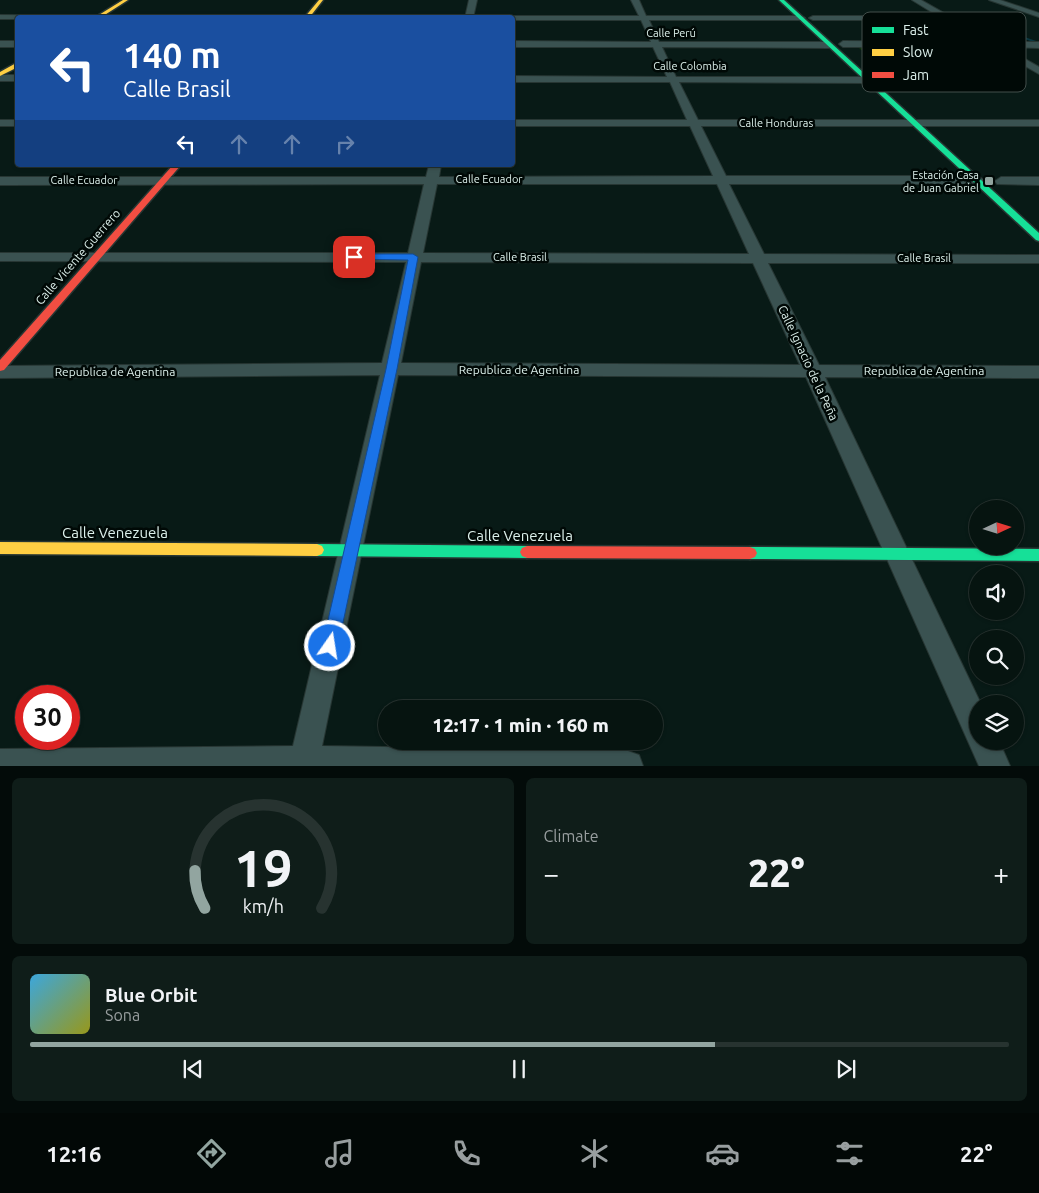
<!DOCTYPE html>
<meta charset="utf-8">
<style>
:root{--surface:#061410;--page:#0f1d19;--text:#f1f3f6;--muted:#989e9f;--line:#273330;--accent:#92a5a0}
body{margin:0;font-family:Ubuntu,sans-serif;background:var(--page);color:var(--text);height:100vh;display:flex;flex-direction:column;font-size:19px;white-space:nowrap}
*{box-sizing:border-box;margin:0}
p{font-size:16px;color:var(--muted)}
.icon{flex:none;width:28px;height:28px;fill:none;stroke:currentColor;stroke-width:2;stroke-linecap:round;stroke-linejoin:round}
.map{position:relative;height:766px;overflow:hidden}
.drawer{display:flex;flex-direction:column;gap:12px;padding:12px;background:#030b09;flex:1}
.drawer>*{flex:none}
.hud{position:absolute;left:15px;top:15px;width:500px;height:152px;border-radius:5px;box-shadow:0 1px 4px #0004,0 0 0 1px var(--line);background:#1a4fa0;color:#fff;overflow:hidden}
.needle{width:32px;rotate:86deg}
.controls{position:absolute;left:969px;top:500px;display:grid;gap:10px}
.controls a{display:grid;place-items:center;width:55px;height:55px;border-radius:50%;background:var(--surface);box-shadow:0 1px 4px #0004,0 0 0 1px var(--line);font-size:25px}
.speed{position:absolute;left:15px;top:685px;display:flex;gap:10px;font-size:25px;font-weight:700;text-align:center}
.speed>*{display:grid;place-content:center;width:65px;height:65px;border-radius:50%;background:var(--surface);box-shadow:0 1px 4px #0004,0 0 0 1px var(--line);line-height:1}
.speed .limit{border:8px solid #d22;background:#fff;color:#111}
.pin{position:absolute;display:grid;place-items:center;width:42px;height:42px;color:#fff;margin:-21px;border-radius:10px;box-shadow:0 2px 8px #0006}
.me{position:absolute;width:55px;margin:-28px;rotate:13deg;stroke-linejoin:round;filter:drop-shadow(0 0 4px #0008)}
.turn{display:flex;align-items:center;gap:18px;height:105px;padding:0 25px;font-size:22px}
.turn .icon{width:65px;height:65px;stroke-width:2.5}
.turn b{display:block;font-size:35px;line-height:42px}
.lanes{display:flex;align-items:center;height:48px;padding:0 25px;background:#0003;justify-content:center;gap:25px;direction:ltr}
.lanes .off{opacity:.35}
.big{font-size:38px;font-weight:800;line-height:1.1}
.drawer .card{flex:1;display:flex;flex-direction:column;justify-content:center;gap:8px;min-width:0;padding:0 18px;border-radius:8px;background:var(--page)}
.drawer .dial{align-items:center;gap:0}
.dial svg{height:130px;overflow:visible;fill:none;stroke:var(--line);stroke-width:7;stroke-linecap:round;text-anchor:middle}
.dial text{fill:var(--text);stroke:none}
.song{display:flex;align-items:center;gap:15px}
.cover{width:60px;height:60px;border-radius:8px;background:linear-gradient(135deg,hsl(200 70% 55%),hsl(60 70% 35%))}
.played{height:5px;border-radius:2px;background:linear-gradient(90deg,var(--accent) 70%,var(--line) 70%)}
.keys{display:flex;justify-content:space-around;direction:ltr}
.heat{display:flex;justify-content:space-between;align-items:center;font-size:28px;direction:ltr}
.drawer .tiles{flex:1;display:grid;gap:12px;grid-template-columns:1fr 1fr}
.card:last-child{grid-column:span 2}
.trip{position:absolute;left:378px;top:700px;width:285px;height:50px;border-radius:25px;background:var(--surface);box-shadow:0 1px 4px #0004,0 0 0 1px var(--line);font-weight:800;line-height:50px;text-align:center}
.tab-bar{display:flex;height:80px;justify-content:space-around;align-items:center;background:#020806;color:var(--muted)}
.tab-bar .icon{width:35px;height:35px}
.tab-bar .current{color:var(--accent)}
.tab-bar b{font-size:22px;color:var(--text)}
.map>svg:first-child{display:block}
.green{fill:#12380d}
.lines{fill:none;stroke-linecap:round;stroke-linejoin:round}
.stream{fill:#0a3740;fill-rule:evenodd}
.street-casing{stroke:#273633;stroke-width:2}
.fast-casing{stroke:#273633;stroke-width:3}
.slow-casing{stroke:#273633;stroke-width:3}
.jam-casing{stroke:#273633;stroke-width:3}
.street{fill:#3a5251;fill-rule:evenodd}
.fast{fill:#16e098;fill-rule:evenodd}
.slow{fill:#ffcf43;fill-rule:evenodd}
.jam{fill:#f24e42;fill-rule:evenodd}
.route{fill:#1a73e8;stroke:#114b97}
.poi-dot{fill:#92a5a0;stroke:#000906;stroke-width:2}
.labels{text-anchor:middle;stroke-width:5;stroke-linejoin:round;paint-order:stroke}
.far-street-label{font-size:11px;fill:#dcf0eb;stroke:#000906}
.far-poi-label{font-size:11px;fill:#dcf0eb;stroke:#000906;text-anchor:end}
.street-label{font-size:12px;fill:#dcf0eb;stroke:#000906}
.near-street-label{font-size:15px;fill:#dcf0eb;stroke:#000906}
.key{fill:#000906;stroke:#424e4b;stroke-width:1}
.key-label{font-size:14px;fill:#dcf0eb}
</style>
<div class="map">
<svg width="1039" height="766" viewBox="0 0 1039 766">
<rect width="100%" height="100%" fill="#081a16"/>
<polygon class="green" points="859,48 927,48 953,58 954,61 951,62 936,55 908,55 913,61 907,63 928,72 937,72 933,68 953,68 950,66 959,68 962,76 890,75"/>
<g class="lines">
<polygon class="stream" points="973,19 1039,42 1039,44 973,21"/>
<g class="street-casing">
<g id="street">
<polygon points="469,0 477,0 473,18 465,18"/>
<path d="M631,0H639L646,16H801L805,18L801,20H649L659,42H829L833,45L829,48L662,47L676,77H867L872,80L867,83L679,82L698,120H1039V126H701L726,176H978L984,180L978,184H729L764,254L1039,255V263H768L819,365L1039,366V378L825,377L981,704H978V741H999L1010,766H979L806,377L398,375L322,746L628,751L639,755L643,766H0V749L293,746L380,375L0,378V366L382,363L406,262L0,261V253H408L424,184L0,185V177H426L429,165H441L439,177L713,176L690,126H512V120H687L670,82H512V76L667,77L653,47H512V41L651,42L641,20H512V18H509L512,16H639ZM437,184H717L749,254L423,253ZM421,262L753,263L800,365L401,363Z"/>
<polygon points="912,0 921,0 995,42 1039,42 1039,48 1004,47 1039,67 1039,74 992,47 843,47 839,44 843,41 983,42 946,20 813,20 809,18 813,16 938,16"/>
<polygon points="989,0 1000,0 1039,13 1039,17"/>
<polygon points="0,15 171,16 174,18 18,18 18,19 0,19"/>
<rect x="0" y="41" width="18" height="6"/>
<rect x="0" y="75" width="18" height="6"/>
<rect x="0" y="120" width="18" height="6"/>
<polygon points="1001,177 1039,177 1039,185 997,184 995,181"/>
</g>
</g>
<g class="fast-casing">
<g id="fast">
<polygon points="779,0 784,0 1039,233 1039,241 1036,240"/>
<polygon points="317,544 527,546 532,548 534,552 532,556 527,558 317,556 312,554 310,550 312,546"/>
<polygon points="750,547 1039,549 1039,561 750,559 745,557 743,553 745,549"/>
</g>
</g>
<g class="slow-casing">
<g id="slow">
<polygon points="123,0 128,0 100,18 94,18"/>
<polygon points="319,0 323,0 309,18 304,18"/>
<polygon points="18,62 18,67 0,76 0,72"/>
<polygon points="0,542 317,544 322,546 324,550 322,554 317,556 0,554"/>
</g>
</g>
<g class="jam-casing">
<g id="jam">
<polygon points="173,165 181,165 4,370 0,371 0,360"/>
<polygon points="527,546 750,547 755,549 757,553 755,557 750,559 527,558 522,556 520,552 522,548"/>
</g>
</g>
<use href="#street" class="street"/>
<use href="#fast" class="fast"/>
<use href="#slow" class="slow"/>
<use href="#jam" class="jam"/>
</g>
<polygon class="route" points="354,254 413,254 418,257 397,369 338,646 336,651 330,653 324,651 322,646 386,369 408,260 351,259 349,257"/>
<rect class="poi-dot" x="984" y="176" width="10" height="10" rx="2.5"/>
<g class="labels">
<g class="far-street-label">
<text x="671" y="37">Calle Perú</text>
<text x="690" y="70">Calle Colombia</text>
<text x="776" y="127">Calle Honduras</text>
<text x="489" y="183">Calle Ecuador</text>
<text x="84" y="184">Calle Ecuador</text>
<text x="520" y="261">Calle Brasil</text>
<text x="924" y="262">Calle Brasil</text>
</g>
<g class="far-poi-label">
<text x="979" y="179">Estación Casa<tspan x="979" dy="13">de Juan Gabriel</tspan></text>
</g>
<g class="street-label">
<text transform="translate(78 257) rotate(-49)" y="4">Calle Vicente Guerrero</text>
<text transform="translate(808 363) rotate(65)" y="4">Calle Ignacio de la Peña</text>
<text x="519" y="374">Republica de Agentina</text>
<text x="924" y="375">Republica de Agentina</text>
<text x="115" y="376">Republica de Agentina</text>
</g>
<g class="near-street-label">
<text x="115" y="538">Calle Venezuela</text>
<text x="520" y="541">Calle Venezuela</text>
</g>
</g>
<rect x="862" y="12" width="164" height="80" rx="8" class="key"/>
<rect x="872" y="27" width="22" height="6" fill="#16e098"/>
<rect x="872" y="49" width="22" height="7" fill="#ffcf43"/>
<rect x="872" y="72" width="22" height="6" fill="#f24e42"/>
<g class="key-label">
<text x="903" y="35">Fast</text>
<text x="903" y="57">Slow</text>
<text x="903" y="80">Jam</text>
</g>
</svg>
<div class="controls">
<a><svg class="needle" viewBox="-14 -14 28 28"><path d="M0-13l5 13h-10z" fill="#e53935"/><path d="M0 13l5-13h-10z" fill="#989e9f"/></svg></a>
<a><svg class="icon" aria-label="sound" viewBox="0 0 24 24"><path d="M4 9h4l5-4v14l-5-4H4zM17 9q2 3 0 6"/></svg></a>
<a><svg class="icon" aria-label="search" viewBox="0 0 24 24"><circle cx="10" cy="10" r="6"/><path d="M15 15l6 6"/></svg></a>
<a><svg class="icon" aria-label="layers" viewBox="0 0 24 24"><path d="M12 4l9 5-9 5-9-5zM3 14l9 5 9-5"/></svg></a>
</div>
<div class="speed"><div class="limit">30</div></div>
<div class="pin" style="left:354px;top:257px;background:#d93025"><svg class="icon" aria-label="arrive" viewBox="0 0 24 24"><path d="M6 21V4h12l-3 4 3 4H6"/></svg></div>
<svg class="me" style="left:330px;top:646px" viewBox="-20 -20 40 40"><circle r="17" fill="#1a73e8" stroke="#fff" stroke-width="3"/><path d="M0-11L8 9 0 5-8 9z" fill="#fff"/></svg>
<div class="trip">12:17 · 1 min · 160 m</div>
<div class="hud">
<div class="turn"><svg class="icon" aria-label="left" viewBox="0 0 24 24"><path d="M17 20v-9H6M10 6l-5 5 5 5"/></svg><div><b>140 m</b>Calle Brasil</div></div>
<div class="lanes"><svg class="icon" aria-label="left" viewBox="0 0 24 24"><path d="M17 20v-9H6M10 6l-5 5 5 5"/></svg><svg class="icon off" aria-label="ahead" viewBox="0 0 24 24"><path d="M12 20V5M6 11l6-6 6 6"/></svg><svg class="icon off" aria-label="ahead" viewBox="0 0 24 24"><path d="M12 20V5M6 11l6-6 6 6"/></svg><svg class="icon off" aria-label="right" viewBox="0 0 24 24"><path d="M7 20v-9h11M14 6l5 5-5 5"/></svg></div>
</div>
</div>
<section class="drawer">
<div class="tiles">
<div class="card dial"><svg viewBox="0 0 100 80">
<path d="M14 69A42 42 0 1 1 86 69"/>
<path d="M14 69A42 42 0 0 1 8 46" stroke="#92a5a0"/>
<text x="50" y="56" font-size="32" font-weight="700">19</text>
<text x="50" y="72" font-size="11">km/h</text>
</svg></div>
<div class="card"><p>Climate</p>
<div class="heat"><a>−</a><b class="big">22°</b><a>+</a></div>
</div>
<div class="card">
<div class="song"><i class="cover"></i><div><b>Blue Orbit</b><p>Sona</p></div></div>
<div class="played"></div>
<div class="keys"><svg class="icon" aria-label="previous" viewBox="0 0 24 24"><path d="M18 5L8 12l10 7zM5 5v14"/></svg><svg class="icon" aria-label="pause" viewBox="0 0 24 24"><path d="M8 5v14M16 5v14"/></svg><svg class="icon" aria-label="next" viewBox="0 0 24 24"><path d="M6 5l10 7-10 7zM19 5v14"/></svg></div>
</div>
</div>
</section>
<nav class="tab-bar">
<b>12:16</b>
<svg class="icon current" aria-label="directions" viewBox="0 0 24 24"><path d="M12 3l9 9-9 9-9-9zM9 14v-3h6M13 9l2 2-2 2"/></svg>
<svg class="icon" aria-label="music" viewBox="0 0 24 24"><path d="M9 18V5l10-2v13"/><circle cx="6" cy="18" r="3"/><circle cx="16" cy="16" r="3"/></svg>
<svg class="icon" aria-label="phone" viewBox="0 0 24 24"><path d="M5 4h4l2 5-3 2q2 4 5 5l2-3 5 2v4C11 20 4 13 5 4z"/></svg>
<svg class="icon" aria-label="climate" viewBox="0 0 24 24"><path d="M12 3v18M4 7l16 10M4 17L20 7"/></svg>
<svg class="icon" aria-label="car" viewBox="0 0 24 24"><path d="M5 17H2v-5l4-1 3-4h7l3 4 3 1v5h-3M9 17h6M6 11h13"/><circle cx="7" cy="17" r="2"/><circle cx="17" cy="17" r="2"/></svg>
<svg class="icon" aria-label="filters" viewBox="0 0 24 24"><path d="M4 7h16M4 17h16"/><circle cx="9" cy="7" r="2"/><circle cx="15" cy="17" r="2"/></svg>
<b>22°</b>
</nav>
